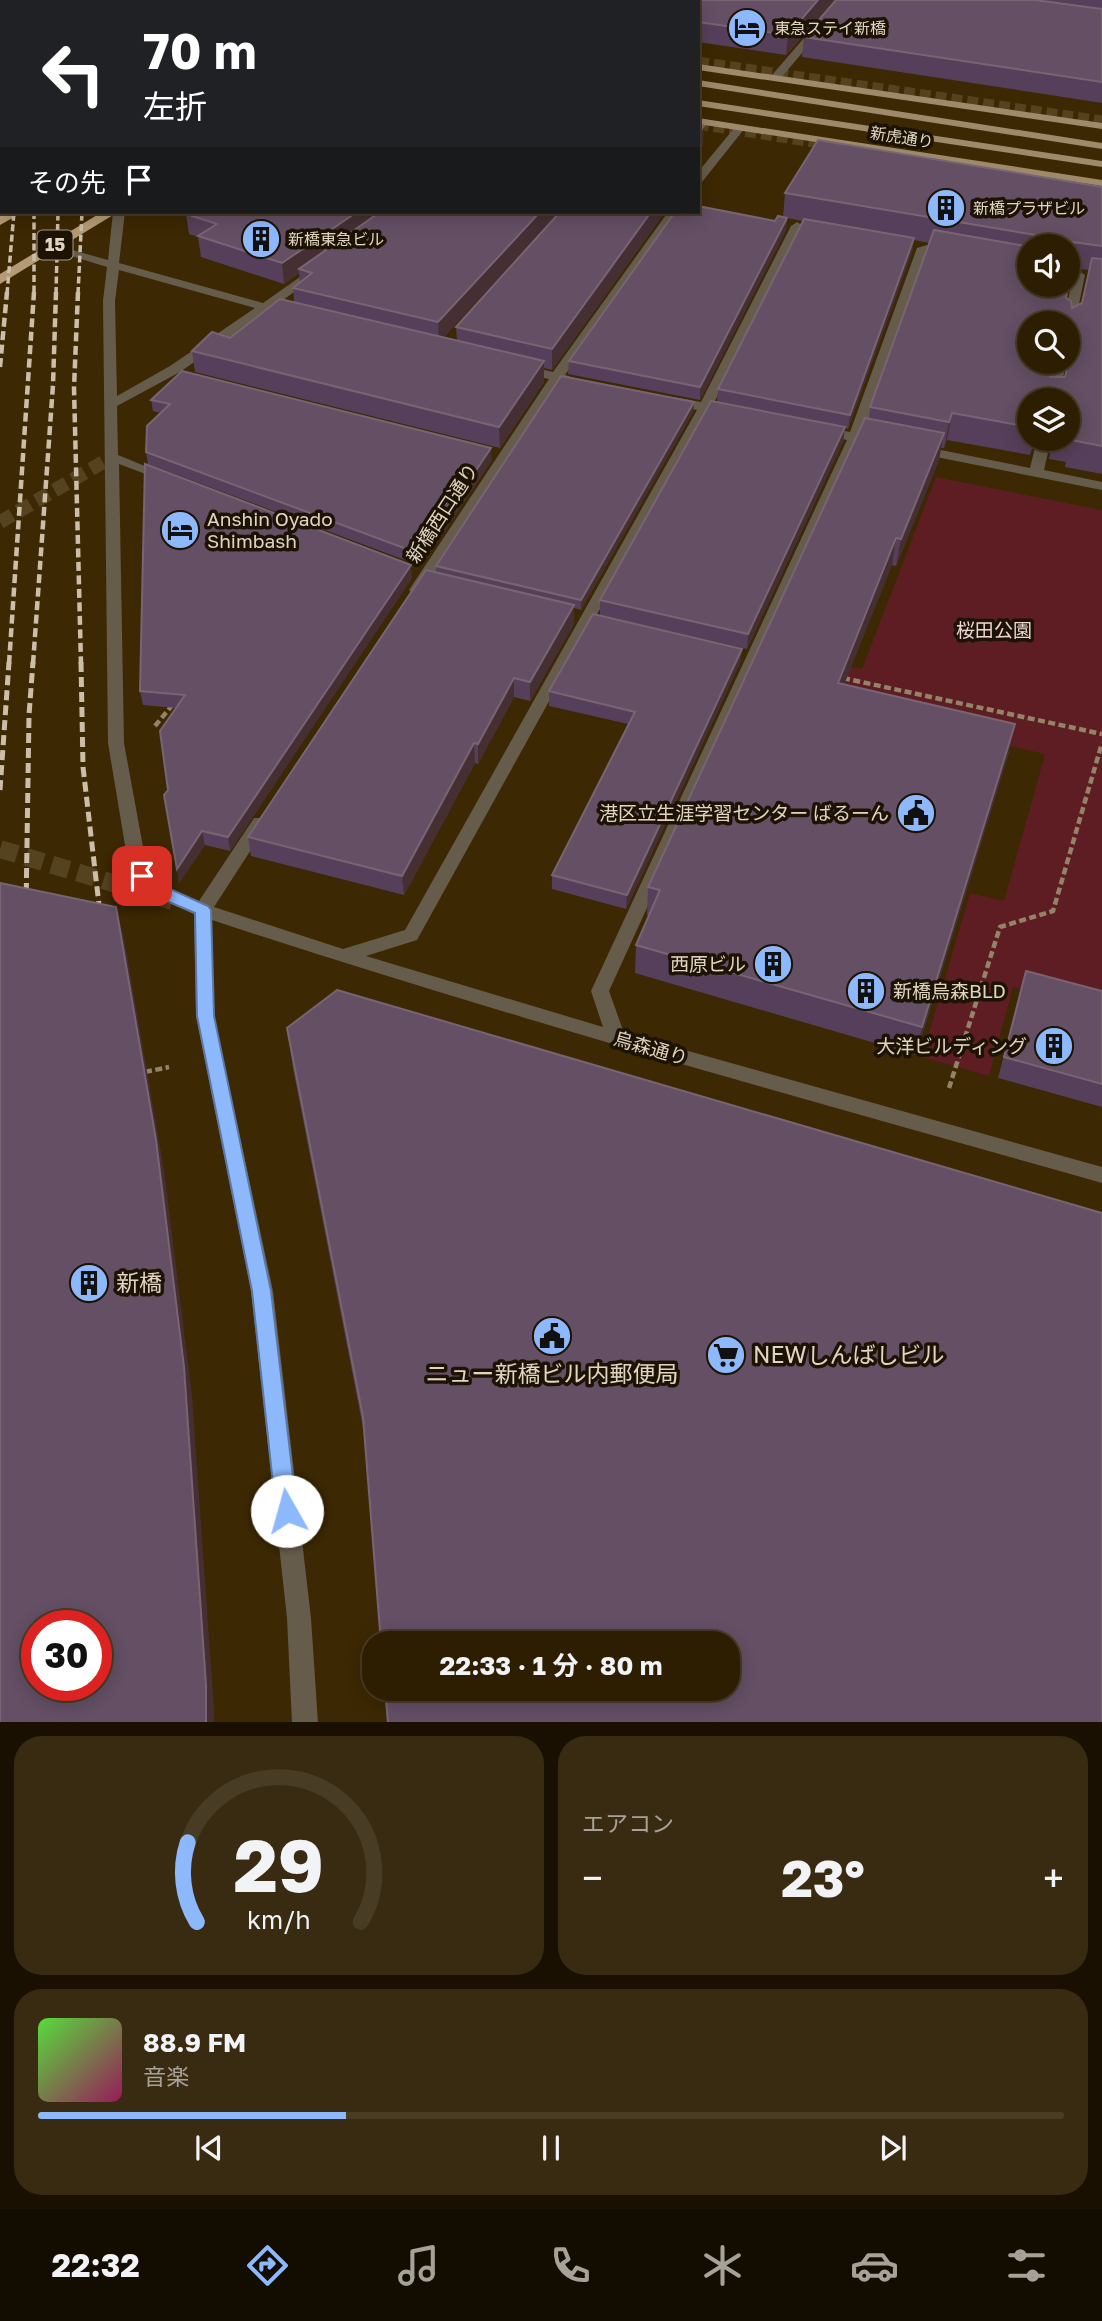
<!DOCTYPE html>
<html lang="ja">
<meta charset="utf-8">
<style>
:root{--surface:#2d1e02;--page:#392b11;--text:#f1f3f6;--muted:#a7a299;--line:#483c24;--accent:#8db9fc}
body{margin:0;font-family:"Golos Text","Noto Sans JP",sans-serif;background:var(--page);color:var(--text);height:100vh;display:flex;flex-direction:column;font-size:26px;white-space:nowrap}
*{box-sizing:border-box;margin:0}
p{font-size:23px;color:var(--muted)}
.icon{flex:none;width:38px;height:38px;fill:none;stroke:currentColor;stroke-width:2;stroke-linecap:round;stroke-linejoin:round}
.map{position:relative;height:1722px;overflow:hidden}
.side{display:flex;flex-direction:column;gap:14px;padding:14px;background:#191001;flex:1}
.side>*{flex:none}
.top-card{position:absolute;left:0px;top:0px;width:700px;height:214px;box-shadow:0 4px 18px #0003,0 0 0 2px var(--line);background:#202124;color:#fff;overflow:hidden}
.fabs{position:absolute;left:1017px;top:234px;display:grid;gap:14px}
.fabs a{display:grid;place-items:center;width:63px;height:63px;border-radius:50%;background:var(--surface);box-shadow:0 4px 18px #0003,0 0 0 2px var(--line);font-size:35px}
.speed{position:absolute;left:21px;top:1610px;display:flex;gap:14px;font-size:35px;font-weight:700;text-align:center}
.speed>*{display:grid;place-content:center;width:91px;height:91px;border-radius:50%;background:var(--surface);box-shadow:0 4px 18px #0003,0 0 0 2px var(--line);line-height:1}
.speed .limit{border:10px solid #d22;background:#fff;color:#111}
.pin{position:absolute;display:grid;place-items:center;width:60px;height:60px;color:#fff;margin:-30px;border-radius:14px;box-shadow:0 4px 10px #0006}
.me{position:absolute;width:77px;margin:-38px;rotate:353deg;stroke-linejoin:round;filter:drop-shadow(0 0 5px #0008)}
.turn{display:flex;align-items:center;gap:24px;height:147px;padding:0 28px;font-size:32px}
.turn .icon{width:91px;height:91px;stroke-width:2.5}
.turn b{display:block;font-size:49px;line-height:60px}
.then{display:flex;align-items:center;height:66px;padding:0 28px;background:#0003;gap:14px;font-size:26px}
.big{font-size:52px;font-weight:700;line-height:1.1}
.side .card{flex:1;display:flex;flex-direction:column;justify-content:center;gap:10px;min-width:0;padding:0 24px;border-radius:28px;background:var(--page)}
.side .dial{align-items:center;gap:0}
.dial svg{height:182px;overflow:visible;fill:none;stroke:var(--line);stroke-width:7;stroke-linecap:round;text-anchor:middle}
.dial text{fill:var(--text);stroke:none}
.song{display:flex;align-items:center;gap:21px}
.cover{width:84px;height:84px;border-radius:10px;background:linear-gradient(135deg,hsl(110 70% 55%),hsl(330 70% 35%))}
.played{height:7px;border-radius:4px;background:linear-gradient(90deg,var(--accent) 30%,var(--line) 30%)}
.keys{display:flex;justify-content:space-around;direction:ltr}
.heat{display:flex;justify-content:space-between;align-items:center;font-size:38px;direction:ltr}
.side .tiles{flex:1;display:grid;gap:14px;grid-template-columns:1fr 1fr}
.card:last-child{grid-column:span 2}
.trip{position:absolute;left:362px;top:1631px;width:378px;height:70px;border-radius:28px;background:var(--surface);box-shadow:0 4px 18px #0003,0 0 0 2px var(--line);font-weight:700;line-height:70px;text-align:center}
.dock{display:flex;height:112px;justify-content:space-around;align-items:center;background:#120c01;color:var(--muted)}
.dock .icon{width:49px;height:49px}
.dock .on{color:var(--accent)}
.dock b{font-size:32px;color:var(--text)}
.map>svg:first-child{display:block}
.green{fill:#5e1d23}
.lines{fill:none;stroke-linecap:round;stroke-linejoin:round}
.minor-tunnel-far1{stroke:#55421f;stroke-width:14;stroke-dasharray:14 7;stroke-linecap:butt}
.minor-tunnel{stroke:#55421f;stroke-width:18;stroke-dasharray:18 9;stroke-linecap:butt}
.major-tunnel{stroke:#55421f;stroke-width:11;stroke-dasharray:11 5;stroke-linecap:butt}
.path{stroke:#938367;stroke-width:4.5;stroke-dasharray:7 3.5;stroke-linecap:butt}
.minor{fill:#655c4c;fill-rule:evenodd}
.major{fill:#9e896a;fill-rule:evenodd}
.highway{fill:#b49b75;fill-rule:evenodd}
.rail-far2{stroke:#ccbea9;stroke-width:3.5;stroke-dasharray:7 3.5;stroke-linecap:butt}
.rail-far1{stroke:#ccbea9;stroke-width:4.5;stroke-dasharray:9 4.5;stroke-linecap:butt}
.rail{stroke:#ccbea9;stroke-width:5;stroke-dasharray:10 5;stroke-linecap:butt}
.wall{fill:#563f5a;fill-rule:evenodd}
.shaded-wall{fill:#452f32}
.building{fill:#644f65;stroke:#786473;stroke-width:2;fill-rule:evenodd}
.route{fill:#8db9fc;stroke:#5c78a4;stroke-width:2}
.labels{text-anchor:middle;stroke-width:7;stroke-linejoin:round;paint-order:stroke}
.far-poi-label{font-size:16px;fill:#e1d4c1;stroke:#1c1305;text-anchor:start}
.far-street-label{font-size:16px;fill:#e1d4c1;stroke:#1c1305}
.shield{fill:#1c1305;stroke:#a69a89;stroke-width:2}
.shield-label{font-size:18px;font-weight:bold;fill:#e1d4c1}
.street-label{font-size:19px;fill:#e1d4c1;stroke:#1c1305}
.poi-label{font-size:19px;fill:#e1d4c1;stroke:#1c1305;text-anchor:end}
.park-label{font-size:19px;fill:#eed4d3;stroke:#1c1305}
.near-poi-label{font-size:23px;fill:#e1d4c1;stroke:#1c1305;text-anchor:start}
</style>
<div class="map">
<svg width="1102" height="1723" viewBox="0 0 1102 1723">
<rect width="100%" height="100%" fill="#3c2802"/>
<polygon class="green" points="936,477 1102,510 1102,1010 1013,987 989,1076 922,1057 970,893 1004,901 1045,754 847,710 778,651 862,669"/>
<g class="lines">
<polyline class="minor-tunnel-far1" points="0,522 112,457"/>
<polyline class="minor-tunnel" points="0,849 179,903"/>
<g class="major-tunnel">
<polyline points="698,62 1102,121"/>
<polyline points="698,124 839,146"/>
<polyline points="1060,181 1102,187"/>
</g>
<g class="path">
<polyline points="843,678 1102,734"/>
<polyline points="155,726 174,703"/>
<polyline points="145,1072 169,1067"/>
<polyline points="949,1088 1000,927 1053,911 1102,743"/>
</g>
<g class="minor">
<polygon points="85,0 97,0 84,2"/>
<polygon points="338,0 354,0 355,2 339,2"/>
<polygon points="837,0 847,0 780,79 772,79 772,75"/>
<polygon points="736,126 745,128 702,182 698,183 698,172"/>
<path d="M113,212H125L119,263L263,303L307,272L317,275L275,306L294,311V317L267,311L180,372L117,406L118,455L174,478L167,482L119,464L124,743L146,863C155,886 178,892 199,901L254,818H266L269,822L214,907L343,949L405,930L697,410L668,404L666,401L673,397L701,402L791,226L797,222L803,226L713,405L736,409L738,412L731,416L709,412L417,940L366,956L603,1027L591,991L847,440L815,433L813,430L820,426L850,432L917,248L927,245L929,248L863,435L884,439L886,442L879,446L860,442L609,991L624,1033L1102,1167V1183C804,1099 506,1017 212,920L214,1016L273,1291L311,1618L318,1723H292L287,1618L251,1291L196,1016L194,914C166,901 140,894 128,863L108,743L103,301L107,267L45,248L51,244L108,260ZM119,270L255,308L170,366L117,396L115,301Z"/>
<polygon points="668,212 680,212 565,375 590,383 583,387 560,382 422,593 412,593 409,590 549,379 517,372 515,369 522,365 553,372"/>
<polygon points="1079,271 1085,275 1074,328 1068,332 1068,324 1063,324 1073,275"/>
<polygon points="1053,362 1066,362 1059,401 1045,401"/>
<polygon points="1037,439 1051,439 1044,470 1102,482 1102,490 916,453 909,449 916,445 1030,468"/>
</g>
<g class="major">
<rect x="0" y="60" width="2" height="6"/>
<polygon points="698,64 1102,123 1102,129 698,70"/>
<polygon points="698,80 1102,143 1102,149 698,86"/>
<rect x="0" y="89" width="2" height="6"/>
<polygon points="698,100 1102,161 1102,167 698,106"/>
<polygon points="698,118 1102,180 1102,186 698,124"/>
</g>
<g class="highway">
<polygon points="372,0 386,0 371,2"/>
<polygon points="455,0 469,0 454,2"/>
<polygon points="6,212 23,212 0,225 0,215"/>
<polygon points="102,212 118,212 0,284 0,274"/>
</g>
<g class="rail-far2">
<polyline points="0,34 2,23"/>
<polyline points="34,212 34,294"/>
<polyline points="7,294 14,212"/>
<polyline points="56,294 58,212"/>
<polyline points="78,294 82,212"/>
</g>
<g class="rail-far1">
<polyline points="78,292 74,388 81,664"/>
<polyline points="0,367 7,292"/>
<polyline points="9,664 34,292"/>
<polyline points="33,664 53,385 56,292"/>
</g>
<g class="rail">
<polyline points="81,662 83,767 101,922"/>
<polyline points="0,790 9,662"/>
<polyline points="26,908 29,715 33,662"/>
</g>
</g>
<g class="wall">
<polygon points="210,0 283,0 280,2 216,2"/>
<polygon points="533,0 834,0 786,55 698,42 698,2 540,2"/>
<polygon points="836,0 1102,0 1102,103 802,57 804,37"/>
<path d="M1102,187V474L1065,467L1066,462L1049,459L1053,439H1068V401H1029V439H1035L1030,455L947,440L944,448H941L939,460L896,566L892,565L844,684L1009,752L916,1055L635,973L636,945L649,916L647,915L648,887L869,419L870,407L929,243L914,240L912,252L848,429L845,428L843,442L747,649L600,615V600L717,402L718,389L803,221L787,218L786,230L700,400L568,374L569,361L775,221L783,217L785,193ZM1072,268L1089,270L1082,303L1072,308L1066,298ZM1029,324H1068V362L1065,377H1051L1048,374Z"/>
<polygon points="189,212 559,212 444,337 457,340 456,327 560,212 665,212 552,370 544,368 544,382 500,448 195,372 192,351 230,338 294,302 293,288 300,282 299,273 284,284 201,257 198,237 189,234 186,214"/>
<polygon points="151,400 492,460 421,566 148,464 146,452 161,413 153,411"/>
<polygon points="694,402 693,412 581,610 574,608 574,624 530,701 514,697 478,764 475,763 404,895 251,856 248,837 436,572 436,566"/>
<polygon points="412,578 230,851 205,845 179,883 177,869 168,790 176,708 143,705 140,691"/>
<polygon points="742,649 740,663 626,909 552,889 552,875 628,724 549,706 549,691"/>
<polygon points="1026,971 1102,991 1102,1107 998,1078"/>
<polygon points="337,990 364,1433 293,1068 287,1028"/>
</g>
<g class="shaded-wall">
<polygon points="260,0 283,0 280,2 256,2"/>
<polygon points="636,0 647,0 647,2 633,2"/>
<polygon points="818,0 834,0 786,55 788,35"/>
<polygon points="704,126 703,146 698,152 698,134"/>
<polygon points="357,212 388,212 299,269 299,273 284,284 282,263"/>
<polygon points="540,212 559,212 439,343 438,322"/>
<polygon points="651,212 665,212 552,370 552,349"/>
<polygon points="787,218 786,230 700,400 700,387"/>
<polygon points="914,238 912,252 848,429 850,415"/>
<polygon points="544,361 544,382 500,448 499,427"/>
<polygon points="694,402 693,412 581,610 581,600"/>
<polygon points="952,413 947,440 944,448 949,422"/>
<polygon points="845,427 843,442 747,649 748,634"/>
<polygon points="944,433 939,460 896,566 901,539"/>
<polygon points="491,448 492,460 421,566 420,554"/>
<polygon points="896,538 892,565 834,710 838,683"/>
<polygon points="411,565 412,578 230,851 228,837"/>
<polygon points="574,605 574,624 530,701 530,682"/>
<polygon points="742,649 740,663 626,909 627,895"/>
<polygon points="514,678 514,697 478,764 478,744"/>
<polygon points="1015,724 1009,752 916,1055 922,1027"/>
<polygon points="474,743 475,763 404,895 402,876"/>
<polygon points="202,831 205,845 179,883 177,869"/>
<polygon points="116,907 124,938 164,1170 192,1395 214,1709 214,1723 206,1723"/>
</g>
<g class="building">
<polygon points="607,0 636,0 633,2 614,2"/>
<polygon points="655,0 818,0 788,35 698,22 698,2 657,2"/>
<polygon points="836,0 1035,0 1102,9 1102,82 804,37"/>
<polygon points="698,125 704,126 698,134"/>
<path d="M818,140L1102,187V246L1072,242L1071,252L1074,254L1066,298L1071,301L1072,308L1082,303L1092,258L1102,259V446L1071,440L1072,435L1068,434V401H1029V427L952,413L949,422L870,407L934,230L1031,247H1029V285H1068V247H1034L1037,245L1036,235L785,193ZM1029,324H1068V334L1072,333L1074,336L1065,377H1051L1048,374L1051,362H1029Z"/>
<polygon points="698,206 775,221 778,216 787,218 700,387 569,361 675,212 698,212"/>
<polygon points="189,212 357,212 282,263 198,236 217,224 186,214"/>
<polygon points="380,212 540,212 438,322 293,288 312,273 299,269"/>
<polygon points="560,212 651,212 552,349 456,327"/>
<polygon points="804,219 914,238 850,415 718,389"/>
<polygon points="280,299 544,361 499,427 192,351 212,332 230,338"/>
<polygon points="182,371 491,448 420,554 146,452 147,426 170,404 151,400"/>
<polygon points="561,376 694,402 581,600 436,566"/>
<polygon points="711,401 845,427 748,634 600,600"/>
<polygon points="865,418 944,433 901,539 896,538 838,683 1015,724 922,1027 636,945 660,890 648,887"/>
<polygon points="145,464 411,565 228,837 202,831 177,869 164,795 168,790 160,731 185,695 140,691"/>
<polygon points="426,570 574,605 530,682 514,678 478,744 474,743 402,876 248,837"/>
<polygon points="593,614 742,649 627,895 552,875 635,712 549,691"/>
<path d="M0,883L116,907L156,1140L184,1367L206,1685V1723H0ZM37,1626H96V1685H37Z"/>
<polygon points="1026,971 1102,991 1102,1084 1004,1057"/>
<polygon points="337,990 1102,1213 1102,1723 388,1723 385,1689 728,1689 728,1643 381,1643 363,1417 287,1028"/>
</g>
<polygon class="route" points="142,870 147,872 161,885 208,906 211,910 214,1016 271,1291 297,1511 294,1518 287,1521 279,1518 276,1511 252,1291 197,1016 195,913 150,894 134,876"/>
<defs>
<g id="hotel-disc" transform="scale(2.0125)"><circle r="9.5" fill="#8db9fc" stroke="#1c1305"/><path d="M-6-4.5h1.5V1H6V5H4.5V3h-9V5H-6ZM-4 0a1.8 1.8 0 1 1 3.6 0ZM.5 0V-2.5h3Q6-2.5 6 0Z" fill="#111"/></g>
<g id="building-disc" transform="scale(2.0125)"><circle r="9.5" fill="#8db9fc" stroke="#1c1305"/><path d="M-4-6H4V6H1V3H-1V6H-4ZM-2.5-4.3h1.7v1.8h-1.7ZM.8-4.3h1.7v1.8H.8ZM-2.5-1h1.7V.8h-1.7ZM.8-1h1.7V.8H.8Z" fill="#111"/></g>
<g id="civic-disc" transform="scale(2.0125)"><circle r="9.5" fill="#8db9fc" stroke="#1c1305"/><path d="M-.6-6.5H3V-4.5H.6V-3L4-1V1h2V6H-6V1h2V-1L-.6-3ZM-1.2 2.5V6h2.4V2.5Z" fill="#111"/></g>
<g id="supermarket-disc" transform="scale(2.0125)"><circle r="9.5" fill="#8db9fc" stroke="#1c1305"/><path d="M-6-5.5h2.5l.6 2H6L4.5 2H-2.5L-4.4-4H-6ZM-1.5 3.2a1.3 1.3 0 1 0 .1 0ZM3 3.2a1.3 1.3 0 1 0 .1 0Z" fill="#111"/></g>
</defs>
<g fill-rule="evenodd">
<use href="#hotel-disc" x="747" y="28"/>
<use href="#building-disc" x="946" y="208"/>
<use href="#building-disc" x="261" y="239"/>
<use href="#hotel-disc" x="180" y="530"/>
<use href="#civic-disc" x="916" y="813"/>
<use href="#building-disc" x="773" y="964"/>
<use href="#building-disc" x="866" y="991"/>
<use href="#building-disc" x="1054" y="1046"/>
<use href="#building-disc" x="89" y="1283"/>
<use href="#civic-disc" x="552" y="1336"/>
<use href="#supermarket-disc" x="726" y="1355"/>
</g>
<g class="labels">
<g class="far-poi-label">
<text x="774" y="34">東急ステイ新橋</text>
<text x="973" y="214">新橋プラザビル</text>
<text x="288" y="245">新橋東急ビル</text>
</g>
<g class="far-street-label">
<text transform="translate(902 137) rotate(9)" y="6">新虎通り</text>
</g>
<rect class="shield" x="37.5" y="230.5" width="35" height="29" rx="5"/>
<g class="shield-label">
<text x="55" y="251">15</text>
</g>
<g class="street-label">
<text transform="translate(442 513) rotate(-57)" y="7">新橋西口通り</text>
<text transform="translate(651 1048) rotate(16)" y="7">烏森通り</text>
</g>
<g class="poi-label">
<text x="207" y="526" text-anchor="start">Anshin Oyado<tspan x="207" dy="22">Shimbash</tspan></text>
<text x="889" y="820">港区立生涯学習センター ばるーん</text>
<text x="746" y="971">西原ビル</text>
<text x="893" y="998" text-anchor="start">新橋烏森BLD</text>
<text x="1027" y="1053">大洋ビルディング</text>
</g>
<g class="park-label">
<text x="994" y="637">桜田公園</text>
</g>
<g class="near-poi-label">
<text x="116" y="1291">新橋</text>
<text x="753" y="1363">NEWしんばしビル</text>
<text x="552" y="1382" text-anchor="middle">ニュー新橋ビル内郵便局</text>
</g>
</g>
</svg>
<div class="fabs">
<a><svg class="icon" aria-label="sound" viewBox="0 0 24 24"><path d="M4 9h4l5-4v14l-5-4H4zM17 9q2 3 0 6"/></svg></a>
<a><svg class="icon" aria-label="search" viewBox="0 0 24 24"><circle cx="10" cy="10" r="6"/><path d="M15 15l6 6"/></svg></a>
<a><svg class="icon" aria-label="layers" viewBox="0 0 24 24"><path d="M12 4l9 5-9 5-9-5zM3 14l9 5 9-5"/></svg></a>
</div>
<div class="speed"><div class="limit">30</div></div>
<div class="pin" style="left:142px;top:876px;background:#d93025"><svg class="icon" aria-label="arrive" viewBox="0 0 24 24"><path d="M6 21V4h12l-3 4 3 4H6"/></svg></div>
<svg class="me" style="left:287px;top:1511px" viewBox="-20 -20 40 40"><circle r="19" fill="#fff"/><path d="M0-13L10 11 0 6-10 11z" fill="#8db9fc"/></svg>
<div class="trip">22:33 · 1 分 · 80 m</div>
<div class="top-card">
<div class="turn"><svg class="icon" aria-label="left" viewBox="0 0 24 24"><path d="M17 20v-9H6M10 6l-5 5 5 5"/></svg><div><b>70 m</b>左折</div></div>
<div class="then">その先<svg class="icon" aria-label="arrive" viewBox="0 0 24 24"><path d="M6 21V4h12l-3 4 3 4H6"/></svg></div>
</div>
</div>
<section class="side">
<div class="tiles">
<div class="card dial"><svg viewBox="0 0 100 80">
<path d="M14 69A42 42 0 1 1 86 69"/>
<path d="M14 69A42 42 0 0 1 10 34" stroke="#8db9fc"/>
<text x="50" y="56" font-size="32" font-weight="700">29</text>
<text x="50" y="72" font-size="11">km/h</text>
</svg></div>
<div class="card"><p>エアコン</p>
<div class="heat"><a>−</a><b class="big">23°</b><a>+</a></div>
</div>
<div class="card">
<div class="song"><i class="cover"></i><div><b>88.9 FM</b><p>音楽</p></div></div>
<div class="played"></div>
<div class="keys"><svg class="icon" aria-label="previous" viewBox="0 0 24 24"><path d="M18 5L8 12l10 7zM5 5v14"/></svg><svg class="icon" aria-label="pause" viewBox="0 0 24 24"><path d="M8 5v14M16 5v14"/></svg><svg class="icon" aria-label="next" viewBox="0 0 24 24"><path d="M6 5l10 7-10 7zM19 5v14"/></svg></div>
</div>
</div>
</section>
<nav class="dock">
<b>22:32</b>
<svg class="icon on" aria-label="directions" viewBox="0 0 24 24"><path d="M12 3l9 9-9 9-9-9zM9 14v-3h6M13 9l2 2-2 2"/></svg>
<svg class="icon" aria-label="music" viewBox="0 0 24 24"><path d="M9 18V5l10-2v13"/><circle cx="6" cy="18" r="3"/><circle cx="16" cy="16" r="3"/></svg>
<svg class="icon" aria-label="phone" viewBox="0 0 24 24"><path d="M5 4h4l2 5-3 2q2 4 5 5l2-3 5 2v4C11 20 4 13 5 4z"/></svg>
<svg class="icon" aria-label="climate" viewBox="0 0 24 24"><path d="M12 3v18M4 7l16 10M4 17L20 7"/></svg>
<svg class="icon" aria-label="car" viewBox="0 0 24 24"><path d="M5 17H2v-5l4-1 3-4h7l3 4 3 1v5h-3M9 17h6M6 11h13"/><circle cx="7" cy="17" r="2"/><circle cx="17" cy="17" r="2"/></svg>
<svg class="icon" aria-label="filters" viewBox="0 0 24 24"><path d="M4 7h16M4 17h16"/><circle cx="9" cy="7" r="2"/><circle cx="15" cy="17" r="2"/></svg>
</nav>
